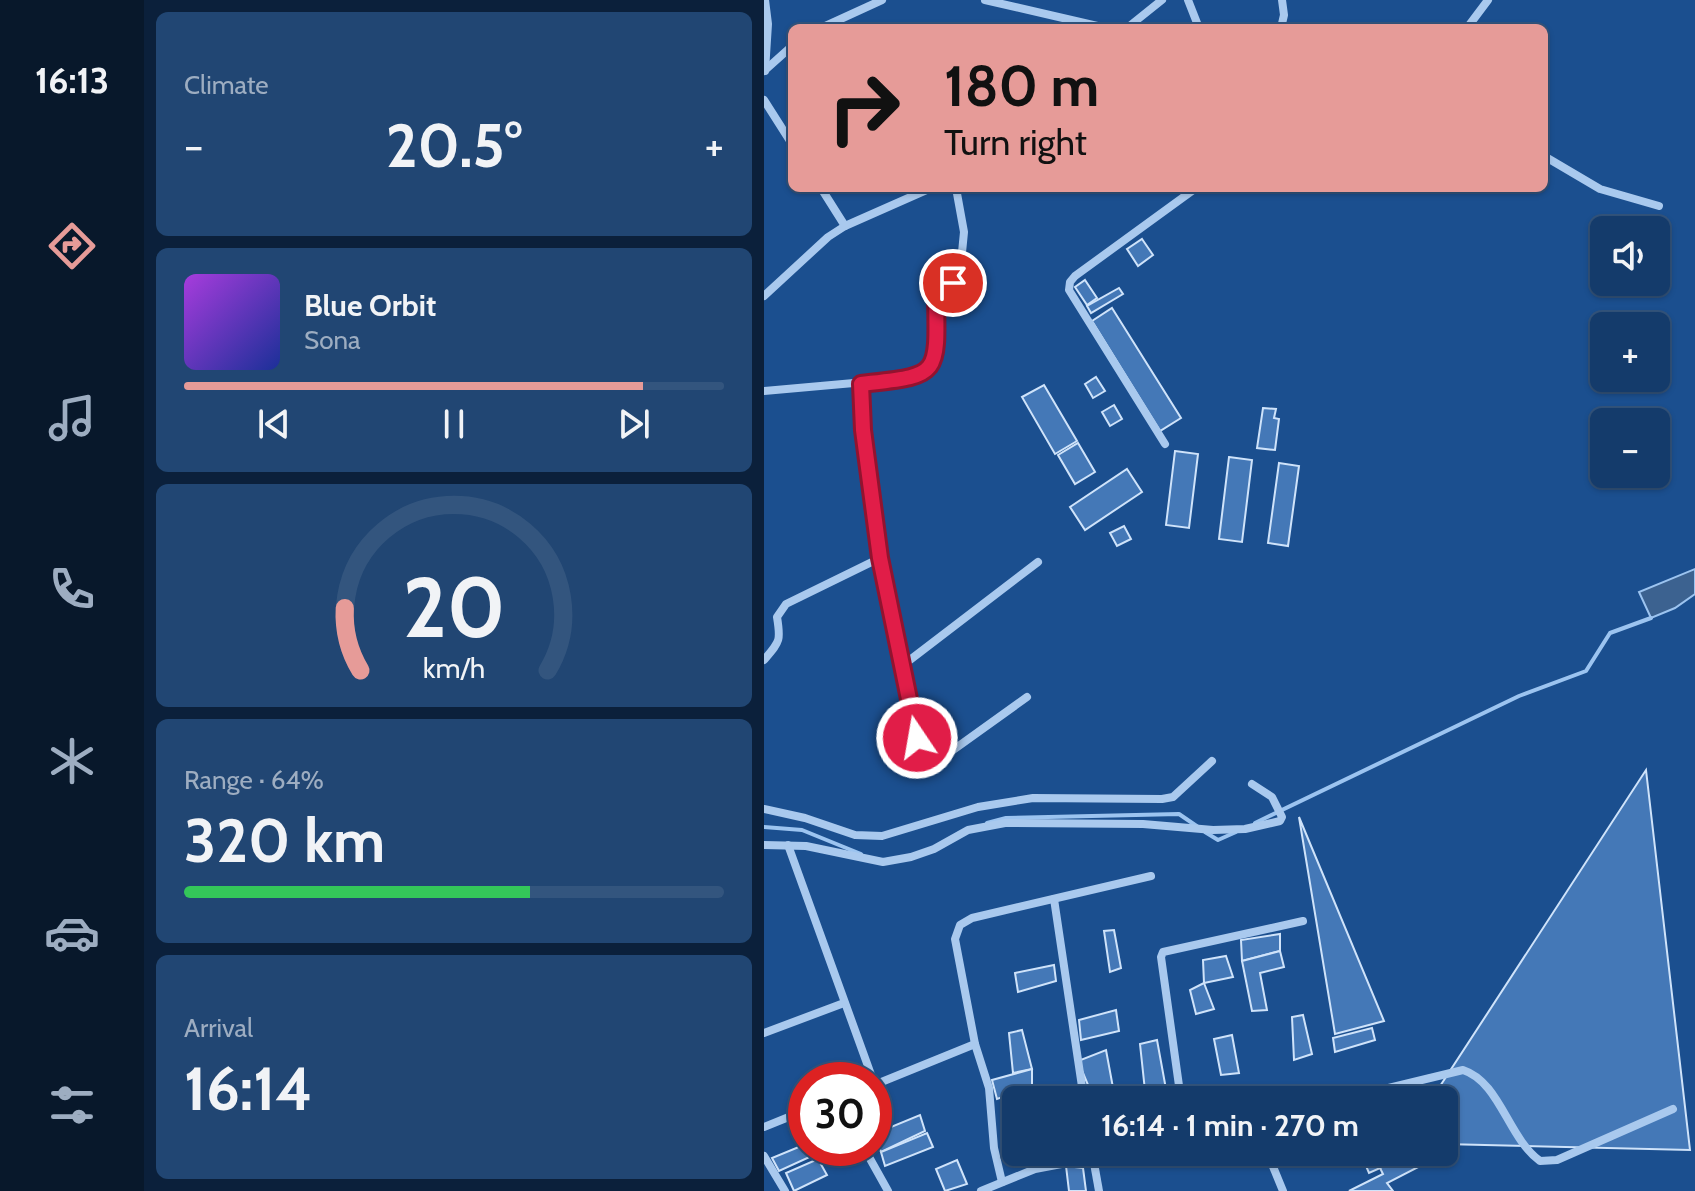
<!DOCTYPE html>
<meta charset="utf-8">
<style>
:root{--surface:#143b6b;--page:#214673;--text:#f1f3f6;--muted:#9dadc1;--line:#33557e;--accent:#e69b98}
body{margin:0;font-family:Cabin,sans-serif;background:var(--page);color:var(--text);height:100vh;display:flex;flex-direction:column;font-size:30px;white-space:nowrap}
*{box-sizing:border-box;margin:0}
p{font-size:26px;color:var(--muted)}
.icon{flex:none;width:44px;height:44px;fill:none;stroke:currentColor;stroke-width:2;stroke-linecap:round;stroke-linejoin:round}
.map{position:relative;flex:1;overflow:hidden}
.drawer{display:flex;flex-direction:column;gap:12px;padding:12px;background:#0b203b;width:620px}
.drawer>*{flex:none}
.top-card{position:absolute;left:24px;top:24px;width:760px;height:168px;border-radius:12px;box-shadow:0 2px 6px #0004,0 0 0 2px var(--line);background:#e69b98;color:#111;overflow:hidden}
.controls{position:absolute;left:826px;top:216px;display:grid;gap:16px}
.controls a{display:grid;place-items:center;width:80px;height:80px;border-radius:12px;background:var(--surface);box-shadow:0 2px 6px #0004,0 0 0 2px var(--line);font-size:40px}
.speed{position:absolute;left:24px;top:1062px;display:flex;gap:16px;font-size:40px;font-weight:700;text-align:center}
.speed>*{display:grid;place-content:center;width:104px;height:104px;border-radius:50%;background:var(--surface);box-shadow:0 2px 6px #0004,0 0 0 2px var(--line);line-height:1}
.speed .limit{border:12px solid #d22;background:#fff;color:#111}
.pin{position:absolute;display:grid;place-items:center;width:68px;height:68px;color:#fff;margin:-34px;border:4px solid #fff;border-radius:50%;box-shadow:0 2px 8px #0007}
.me{position:absolute;width:88px;margin:-44px;rotate:348deg;stroke-linejoin:round;filter:drop-shadow(0 0 6px #0008)}
.turn{display:flex;align-items:center;gap:28px;height:168px;padding:0 24px;font-size:36px}
.turn .icon{width:104px;height:104px;stroke-width:2.5}
.turn b{display:block;font-size:56px;line-height:68px}
.big{font-size:60px;font-weight:800;line-height:1.1}
.drawer .widget{flex:1;display:flex;flex-direction:column;justify-content:center;gap:12px;min-width:0;padding:0 28px;border-radius:12px;background:var(--page)}
.drawer .dial{align-items:center;gap:0}
.dial svg{height:208px;overflow:visible;fill:none;stroke:var(--line);stroke-width:7;stroke-linecap:round;text-anchor:middle}
.dial text{fill:var(--text);stroke:none}
.song{display:flex;align-items:center;gap:24px}
.cover{width:96px;height:96px;border-radius:12px;background:linear-gradient(135deg,hsl(280 70% 55%),hsl(230 70% 35%))}
.played{height:8px;border-radius:4px;background:linear-gradient(90deg,var(--accent) 85%,var(--line) 85%)}
.keys{display:flex;justify-content:space-around;direction:ltr}
.heat{display:flex;justify-content:space-between;align-items:center;font-size:44px;direction:ltr}
.charge{height:12px;border-radius:6px;background:linear-gradient(90deg,#34c759 64%,var(--line) 0)}
.trip{position:absolute;left:238px;top:1086px;width:456px;height:80px;border-radius:12px;background:var(--surface);box-shadow:0 2px 6px #0004,0 0 0 2px var(--line);font-weight:800;line-height:80px;text-align:center}
main{display:flex;flex:1;min-height:0}
.menu{display:flex;flex-direction:column;width:144px;justify-content:space-around;align-items:center;background:#08182b;color:var(--muted)}
.menu .icon{width:56px;height:56px}
.menu .current{color:var(--accent)}
.menu b{font-size:36px;color:var(--text)}
.map>svg:first-child{display:block}
.water{fill:#3c6290;stroke:#9cc4f0;stroke-width:2}
.lines{fill:none;stroke-linecap:round;stroke-linejoin:round}
.stream{stroke:#9cc4f0;stroke-width:4}
.building{fill:#4478b7;stroke:#cfe3fa;stroke-width:2}
.minor{stroke:#a9c9ee;stroke-width:8}
.route-casing{stroke:#92132f;stroke-width:20}
.route{stroke:#e11d48;stroke-width:14}
</style>
<main>
<nav class="menu">
<b>16:13</b>
<svg class="icon current" aria-label="directions" viewBox="0 0 24 24"><path d="M12 3l9 9-9 9-9-9zM9 14v-3h6M13 9l2 2-2 2"/></svg>
<svg class="icon" aria-label="music" viewBox="0 0 24 24"><path d="M9 18V5l10-2v13"/><circle cx="6" cy="18" r="3"/><circle cx="16" cy="16" r="3"/></svg>
<svg class="icon" aria-label="phone" viewBox="0 0 24 24"><path d="M5 4h4l2 5-3 2q2 4 5 5l2-3 5 2v4C11 20 4 13 5 4z"/></svg>
<svg class="icon" aria-label="climate" viewBox="0 0 24 24"><path d="M12 3v18M4 7l16 10M4 17L20 7"/></svg>
<svg class="icon" aria-label="car" viewBox="0 0 24 24"><path d="M5 17H2v-5l4-1 3-4h7l3 4 3 1v5h-3M9 17h6M6 11h13"/><circle cx="7" cy="17" r="2"/><circle cx="17" cy="17" r="2"/></svg>
<svg class="icon" aria-label="filters" viewBox="0 0 24 24"><path d="M4 7h16M4 17h16"/><circle cx="9" cy="7" r="2"/><circle cx="15" cy="17" r="2"/></svg>
</nav>
<section class="drawer">
<div class="widget"><p>Climate</p>
<div class="heat"><a>−</a><b class="big">20.5°</b><a>+</a></div>
</div>
<div class="widget">
<div class="song"><i class="cover"></i><div><b>Blue Orbit</b><p>Sona</p></div></div>
<div class="played"></div>
<div class="keys"><svg class="icon" aria-label="previous" viewBox="0 0 24 24"><path d="M18 5L8 12l10 7zM5 5v14"/></svg><svg class="icon" aria-label="pause" viewBox="0 0 24 24"><path d="M8 5v14M16 5v14"/></svg><svg class="icon" aria-label="next" viewBox="0 0 24 24"><path d="M6 5l10 7-10 7zM19 5v14"/></svg></div>
</div>
<div class="widget dial"><svg viewBox="0 0 100 80">
<path d="M14 69A42 42 0 1 1 86 69"/>
<path d="M14 69A42 42 0 0 1 8 45" stroke="#e69b98"/>
<text x="50" y="56" font-size="32" font-weight="700">20</text>
<text x="50" y="72" font-size="11">km/h</text>
</svg></div>
<div class="widget"><p>Range · 64%</p><b class="big">320 km</b><div class="charge"></div></div>
<div class="widget"><p>Arrival</p><b class="big">16:14</b></div>
</section>
<div class="map">
<svg width="931" height="1191" viewBox="0 0 931 1191">
<rect width="100%" height="100%" fill="#1b4f8f"/>
<polygon class="water" points="931,569 931,594 911,608 887,618 875,592"/>
<g class="lines">
<g class="stream">
<polyline points="223,823 242,818 415,814 434,827"/>
<polyline points="491,823 755,696 822,671 846,633 887,618"/>
<polyline points="0,827 38,830 97,854"/>
<polyline points="441,832 454,840 472,832"/>
</g>
</g>
<g class="building">
<polygon points="378,239 389,255 374,266 363,249"/>
<polygon points="321,280 333,298 323,305 311,287"/>
<polygon points="355,288 359,294 327,313 323,306"/>
<polygon points="348,308 417,418 396,431 328,321"/>
<polygon points="332,377 341,391 329,398 321,384"/>
<polygon points="280,385 313,441 291,454 258,397"/>
<polygon points="350,405 358,419 346,426 338,412"/>
<polygon points="499,408 512,409 510,418 515,419 511,450 493,448"/>
<polygon points="314,443 331,472 311,484 294,455"/>
<polygon points="411,451 434,454 425,528 402,525"/>
<polygon points="465,457 488,460 478,542 455,539"/>
<polygon points="515,463 535,466 524,546 504,543"/>
<polygon points="363,469 378,492 321,530 306,507"/>
<polygon points="360,526 367,539 353,546 346,533"/>
<polygon points="882,770 926,1150 680,1144 680,1100 667,1100"/>
<polygon points="535,817 620,1021 571,1034"/>
<polygon points="350,930 357,968 346,972 340,931"/>
<polygon points="516,934 516,951 478,961 477,940"/>
<polygon points="516,951 520,967 496,973 503,1010 488,1011 478,961"/>
<polygon points="462,956 469,977 440,983 439,960"/>
<polygon points="290,965 292,981 254,992 251,973"/>
<polygon points="440,983 450,1009 432,1014 426,990"/>
<polygon points="352,1010 355,1031 317,1040 315,1020"/>
<polygon points="539,1015 548,1054 530,1060 528,1017"/>
<polygon points="608,1028 611,1040 571,1052 569,1038"/>
<polygon points="258,1030 268,1069 249,1073 245,1033"/>
<polygon points="468,1035 475,1073 457,1075 450,1039"/>
<polygon points="393,1040 404,1100 382,1100 376,1044"/>
<polygon points="342,1050 350,1093 329,1097 314,1061"/>
<polygon points="268,1069 268,1087 233,1099 228,1080"/>
<polygon points="350,1093 352,1100 330,1100 329,1097"/>
<polygon points="156,1115 161,1131 117,1152 110,1134"/>
<polygon points="163,1133 169,1147 121,1166 117,1152"/>
<polygon points="42,1144 42,1148 47,1148 50,1155 15,1171 8,1158"/>
<polygon points="596,1152 617,1152 623,1165 605,1173"/>
<polygon points="648,1152 661,1152 664,1162 623,1183 629,1191 585,1191 619,1174 616,1168"/>
<polygon points="54,1159 63,1175 30,1191 22,1173"/>
<polygon points="193,1160 203,1184 181,1191 172,1169"/>
<polygon points="302,1166 319,1168 322,1191 305,1191"/>
</g>
<g class="lines">
<g class="minor">
<polyline points="221,0 342,28"/>
<polyline points="424,0 435,28"/>
<polyline points="57,28 118,0"/>
<polyline points="363,28 398,0"/>
<polyline points="517,28 520,15 518,0"/>
<polyline points="703,28 724,0"/>
<polyline points="0,71 28,46"/>
<polyline points="1,71 4,24 1,0"/>
<polyline points="0,100 28,144"/>
<polyline points="780,156 836,189 895,206"/>
<polyline points="57,188 81,226"/>
<polyline points="0,296 64,237 81,226 167,188"/>
<polyline points="97,384 104,470 116,558 158,762 163,766 171,763 263,697"/>
<path d="M0,391L146,378C181,368 172,328 172,298C177,287 191,285 196,273L200,232L192,188"/>
<polyline points="401,444 305,290 306,282 311,276 432,188"/>
<path d="M0,660C16,641 17,641 13,617L22,604L116,558"/>
<polyline points="138,666 274,562"/>
<polyline points="0,809 41,818 91,835 118,836 214,807 269,798 398,799 409,797 448,761"/>
<polyline points="0,845 42,846 119,862 147,857 170,849 204,830 241,823 379,824 449,830 481,829 516,821 518,817 508,797 488,784"/>
<polyline points="24,845 109,1080"/>
<polyline points="290,899 320,1100"/>
<polyline points="0,1033 80,1003"/>
<polyline points="110,1085 211,1044"/>
<polyline points="417,1100 397,957 399,952 539,921"/>
<path d="M575,1100L699,1070C736,1082 744,1138 776,1161L793,1160L909,1109"/>
<polyline points="0,1127 42,1110"/>
<polyline points="100,1148 124,1191"/>
<polyline points="328,1152 335,1191"/>
<polyline points="503,1152 519,1191"/>
<polyline points="0,1156 21,1191"/>
<polyline points="238,1182 230,1148 225,1088 211,1044 191,939 196,925 208,918 387,876"/>
<polyline points="217,1191 271,1169 361,1152"/>
</g>
</g>
<g class="lines">
<g class="route-casing">
<path id="route" d="M153,738L116,558L99,430L97,384C174,375 174,379 172,298L174,293L189,283"/>
</g>
<use href="#route" class="route"/>
</g>
</svg>
<div class="controls">
<a><svg class="icon" aria-label="sound" viewBox="0 0 24 24"><path d="M4 9h4l5-4v14l-5-4H4zM17 9q2 3 0 6"/></svg></a>
<a>+</a>
<a>−</a>
</div>
<div class="speed"><div class="limit">30</div></div>
<div class="pin" style="left:189px;top:283px;background:#d93025"><svg class="icon" aria-label="arrive" viewBox="0 0 24 24"><path d="M6 21V4h12l-3 4 3 4H6"/></svg></div>
<svg class="me" style="left:153px;top:738px" viewBox="-20 -20 40 40"><circle r="17" fill="#e11d48" stroke="#fff" stroke-width="3"/><path d="M0-11L8 9 0 5-8 9z" fill="#fff"/></svg>
<div class="trip">16:14 · 1 min · 270 m</div>
<div class="top-card">
<div class="turn"><svg class="icon" aria-label="right" viewBox="0 0 24 24"><path d="M7 20v-9h11M14 6l5 5-5 5"/></svg><div><b>180 m</b>Turn right</div></div>
</div>
</div>
</main>
